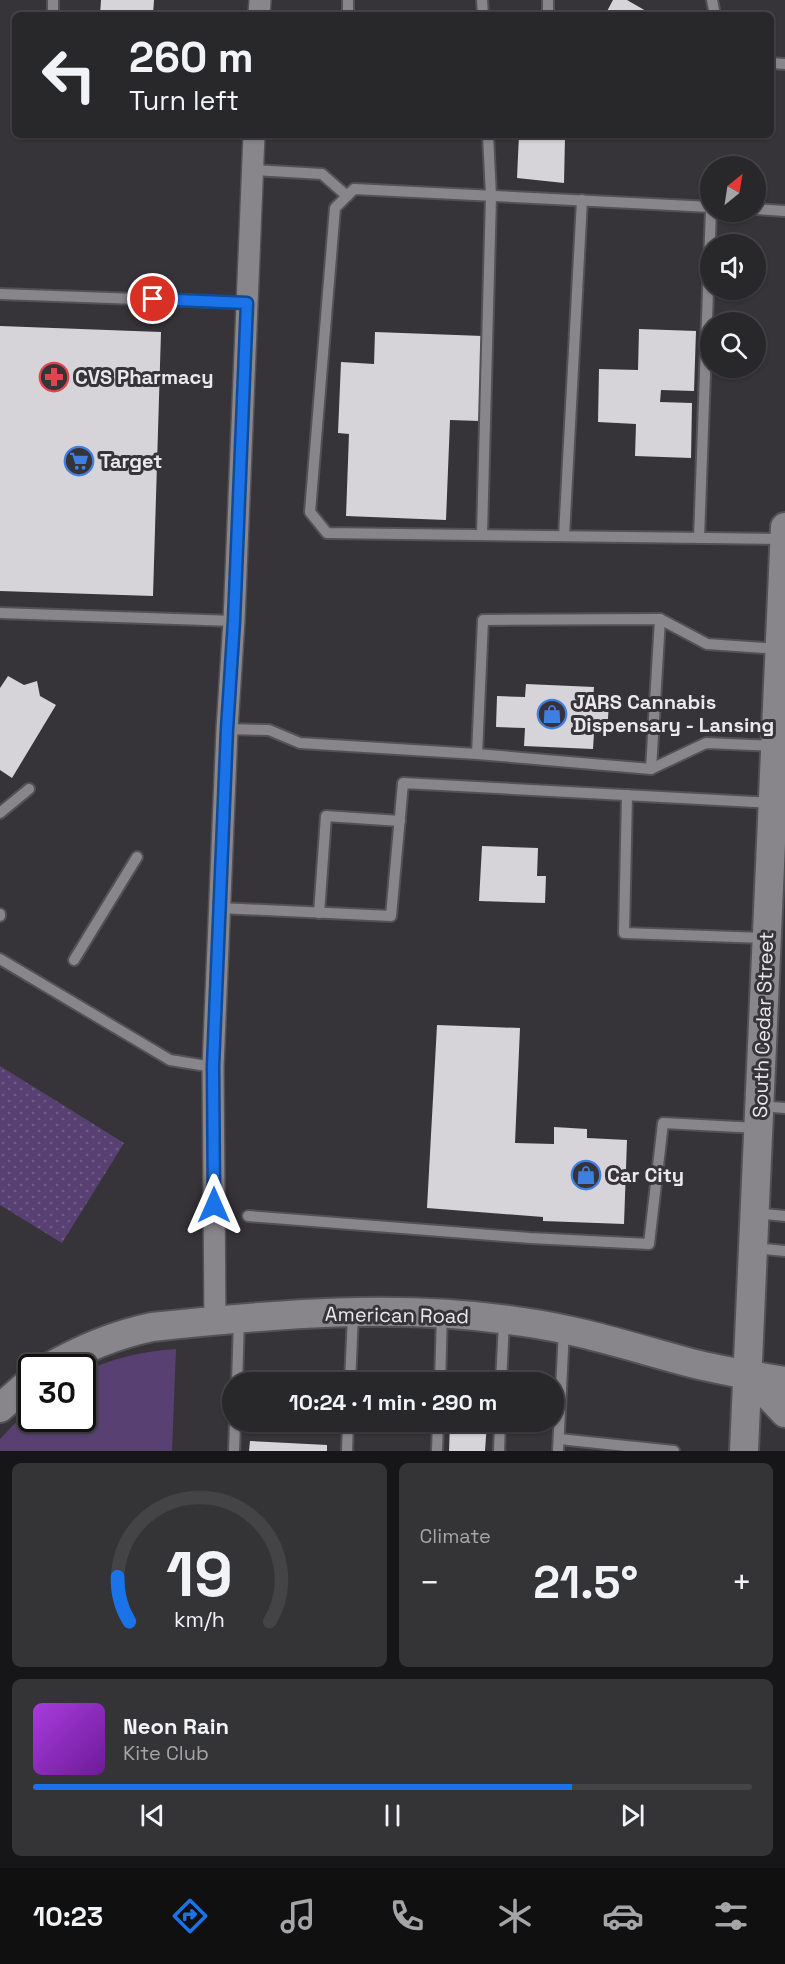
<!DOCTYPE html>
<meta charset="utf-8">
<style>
:root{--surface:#28272a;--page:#343336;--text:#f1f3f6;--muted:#a5a5a8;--line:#444447;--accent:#1a73e8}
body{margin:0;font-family:"Space Grotesk",sans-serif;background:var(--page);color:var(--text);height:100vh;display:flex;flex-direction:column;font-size:22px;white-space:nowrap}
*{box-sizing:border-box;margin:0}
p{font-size:20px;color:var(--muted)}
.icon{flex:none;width:33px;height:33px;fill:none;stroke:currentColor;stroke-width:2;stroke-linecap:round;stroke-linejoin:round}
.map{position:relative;height:1451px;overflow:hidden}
.details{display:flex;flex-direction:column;gap:12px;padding:12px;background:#161517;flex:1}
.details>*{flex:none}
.top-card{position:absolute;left:12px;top:12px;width:762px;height:126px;border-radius:9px;box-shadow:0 2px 4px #0004,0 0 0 2px var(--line);background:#28272a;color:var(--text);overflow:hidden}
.needle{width:39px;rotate:30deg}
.fabs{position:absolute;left:700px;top:156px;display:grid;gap:12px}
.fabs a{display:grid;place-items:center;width:66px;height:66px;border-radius:50%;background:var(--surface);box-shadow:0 2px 4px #0004,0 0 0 2px var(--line);font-size:30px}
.speed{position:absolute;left:18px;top:1354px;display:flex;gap:12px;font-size:30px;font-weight:700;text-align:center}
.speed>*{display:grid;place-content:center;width:78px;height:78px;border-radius:50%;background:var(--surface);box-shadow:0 2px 4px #0004,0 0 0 2px var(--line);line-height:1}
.speed .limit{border:3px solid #111;border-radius:9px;background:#fff;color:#111}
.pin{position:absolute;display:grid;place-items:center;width:51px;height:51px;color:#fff;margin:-26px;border:3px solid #fff;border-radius:50%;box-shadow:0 2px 6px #0007}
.me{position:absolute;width:66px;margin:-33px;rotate:0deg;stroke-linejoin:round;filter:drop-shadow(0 0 4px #0008)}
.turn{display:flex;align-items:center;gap:21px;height:126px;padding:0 18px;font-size:27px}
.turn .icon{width:78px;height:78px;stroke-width:2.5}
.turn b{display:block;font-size:42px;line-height:51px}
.big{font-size:45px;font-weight:700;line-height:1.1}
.details .tile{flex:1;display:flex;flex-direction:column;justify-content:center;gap:9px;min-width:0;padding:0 21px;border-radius:9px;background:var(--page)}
.details .dial{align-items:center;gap:0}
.dial svg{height:156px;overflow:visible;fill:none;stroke:var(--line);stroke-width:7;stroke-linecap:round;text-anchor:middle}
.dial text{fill:var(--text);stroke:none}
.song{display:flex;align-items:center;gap:18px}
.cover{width:72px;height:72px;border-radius:9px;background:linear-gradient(135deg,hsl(280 70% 55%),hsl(280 70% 35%))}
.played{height:6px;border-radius:3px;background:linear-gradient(90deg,var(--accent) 75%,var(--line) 75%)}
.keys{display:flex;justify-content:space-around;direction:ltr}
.heat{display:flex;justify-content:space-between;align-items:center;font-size:33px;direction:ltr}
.details .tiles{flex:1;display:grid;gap:12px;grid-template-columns:1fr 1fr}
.tile:last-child{grid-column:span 2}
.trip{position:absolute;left:222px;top:1372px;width:342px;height:60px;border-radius:30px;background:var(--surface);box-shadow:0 2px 4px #0004,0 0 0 2px var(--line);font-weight:700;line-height:60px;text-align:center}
.menu{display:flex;height:96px;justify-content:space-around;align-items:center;background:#101011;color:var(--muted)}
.menu .icon{width:42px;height:42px}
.menu .current{color:var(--accent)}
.menu b{font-size:27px;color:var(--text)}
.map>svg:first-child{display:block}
.green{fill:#584172}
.garden{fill:url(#garden-dots)}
.building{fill:#d6d4d9}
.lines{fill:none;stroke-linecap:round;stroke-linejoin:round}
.lane-casing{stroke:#525154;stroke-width:14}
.street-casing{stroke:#525154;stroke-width:24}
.secondary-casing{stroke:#525154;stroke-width:32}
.lane{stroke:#88868a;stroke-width:10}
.street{stroke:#88868a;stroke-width:21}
.secondary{stroke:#88868a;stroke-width:28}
.route-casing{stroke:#114b97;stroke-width:15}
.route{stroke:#1a73e8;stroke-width:10}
.labels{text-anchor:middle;stroke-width:6;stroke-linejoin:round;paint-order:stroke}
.poi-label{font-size:20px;font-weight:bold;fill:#e9e8eb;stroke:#363438;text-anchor:start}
.street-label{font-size:20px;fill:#e9e8eb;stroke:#363438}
</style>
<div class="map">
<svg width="785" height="1451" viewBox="0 0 785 1451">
<defs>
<pattern id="garden-dots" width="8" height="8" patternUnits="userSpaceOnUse" patternTransform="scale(1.5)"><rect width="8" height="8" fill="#584172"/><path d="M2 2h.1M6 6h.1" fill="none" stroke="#705c86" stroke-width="1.8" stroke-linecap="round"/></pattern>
</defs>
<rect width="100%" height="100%" fill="#363438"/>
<path class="green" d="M176,1349L172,1451H0V1439L31,1407L32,1419H82L83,1373C111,1358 144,1351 176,1349Z"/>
<polygon class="garden" points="0,1066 124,1143 62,1243 0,1205"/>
<g class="building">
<polygon points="101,0 154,0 153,15 100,15"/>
<polygon points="613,0 627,0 653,15 605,15"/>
<polygon points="519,135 565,137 564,183 517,178"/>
<polygon points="0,326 161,332 153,596 0,591"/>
<polygon points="639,329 696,331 694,391 661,390 660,402 692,403 691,458 635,456 636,424 598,422 599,369 638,370"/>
<polygon points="375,332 483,336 480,421 450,420 446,520 346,516 349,434 338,433 341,362 374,364"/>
<polygon points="8,676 24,685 37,681 40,696 56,705 12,778 0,770 0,688"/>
<polygon points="526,684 594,687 593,701 609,702 607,734 594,733 593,749 524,746 525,728 496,727 497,696 525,697"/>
<polygon points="482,846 538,848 537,876 546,876 545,903 479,901"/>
<polygon points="437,1025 520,1028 515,1143 554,1144 554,1127 587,1129 587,1138 627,1140 624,1224 543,1221 543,1217 427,1208"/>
<polygon points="450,1422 487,1422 485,1451 449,1451"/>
<polygon points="250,1441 327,1445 327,1451 249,1451"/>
</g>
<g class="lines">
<g class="lane-casing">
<g id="lane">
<polyline points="348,0 348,13 350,15"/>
<polyline points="482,0 483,15"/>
<polyline points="548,0 548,15"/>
<polyline points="712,0 715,15"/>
<polyline points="53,15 53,0"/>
<polyline points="771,63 785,64"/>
<polyline points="252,170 322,174 347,196"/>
<polyline points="711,207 354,189 335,208 310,512 327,533 783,539"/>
<polyline points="756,209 785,211"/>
<polyline points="0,294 247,303"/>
<polyline points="482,534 491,196 488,135"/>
<polyline points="564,536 582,200"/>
<polyline points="699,538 711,209"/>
<polyline points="0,613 234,621"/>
<polyline points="227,729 269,730 300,743 477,754 651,769 706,743 775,746"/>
<polyline points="477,754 483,620 660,619 707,644 779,649"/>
<polyline points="651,769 660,619"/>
<polyline points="627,795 624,933 764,938"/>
<polyline points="0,813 29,789"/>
<polyline points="220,908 391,916 403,783 772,803"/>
<polyline points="319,913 326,816 400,821"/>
<polyline points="0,916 0,914"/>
<polyline points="0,959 170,1060 213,1067"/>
<polyline points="74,960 137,857"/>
<polyline points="760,1106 785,1108"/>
<polyline points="755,1213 785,1216"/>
<polyline points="248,1216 530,1238 649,1244 663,1123 757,1128"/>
<polyline points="754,1248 785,1251"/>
<polyline points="237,1383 239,1320"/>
<polyline points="350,1383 353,1314"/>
<polyline points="440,1383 442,1313"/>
<polyline points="501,1383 504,1320"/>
<polyline points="559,1439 674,1451"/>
<polyline points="234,1451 235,1422"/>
<polyline points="347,1451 348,1422"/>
<polyline points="437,1451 438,1422"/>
<polyline points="499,1451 500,1422"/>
<polyline points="558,1451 564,1329"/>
</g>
</g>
<g class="street-casing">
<g id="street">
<polyline points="259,15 260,0"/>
<polyline points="215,1321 213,1067 227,729 234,621 254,135"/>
</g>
</g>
<g class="secondary-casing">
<g id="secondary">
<path d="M48,1368C81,1349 114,1335 152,1327C274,1314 401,1303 523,1322C581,1330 635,1348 691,1363C722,1371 754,1376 785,1381"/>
<polyline points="748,1374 785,1413"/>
<polyline points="0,1408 32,1380"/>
<polyline points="744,1451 785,527"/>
</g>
</g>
<use href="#lane" class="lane"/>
<use href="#street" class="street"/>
<use href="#secondary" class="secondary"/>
</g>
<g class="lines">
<g class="route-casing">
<polyline id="route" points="153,299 247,303 234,621 227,729 213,1066 214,1205"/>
</g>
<use href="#route" class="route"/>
</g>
<defs>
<g id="pharmacy-ring" transform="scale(1.5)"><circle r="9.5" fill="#363438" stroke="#e0444e" stroke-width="1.5"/><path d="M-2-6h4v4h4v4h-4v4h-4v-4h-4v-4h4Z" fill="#e0444e"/></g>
<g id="supermarket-ring" transform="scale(1.5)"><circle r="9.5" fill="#363438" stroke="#3f7fe0" stroke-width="1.5"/><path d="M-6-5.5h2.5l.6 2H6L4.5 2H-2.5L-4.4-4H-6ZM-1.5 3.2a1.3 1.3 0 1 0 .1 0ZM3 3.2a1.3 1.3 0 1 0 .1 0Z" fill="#3f7fe0"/></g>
<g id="shop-ring" transform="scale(1.5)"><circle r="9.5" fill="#363438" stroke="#3f7fe0" stroke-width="1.5"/><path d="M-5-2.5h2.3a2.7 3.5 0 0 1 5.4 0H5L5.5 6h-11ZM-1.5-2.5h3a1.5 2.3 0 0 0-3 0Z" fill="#3f7fe0"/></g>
</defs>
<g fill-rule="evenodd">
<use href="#pharmacy-ring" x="54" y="377"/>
<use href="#supermarket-ring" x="79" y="461"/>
<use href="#shop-ring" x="552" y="714"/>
<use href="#shop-ring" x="586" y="1175"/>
</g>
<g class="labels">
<g class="poi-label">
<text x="75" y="384">CVS Pharmacy</text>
<text x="100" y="468">Target</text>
<text x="573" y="709">JARS Cannabis<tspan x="573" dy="23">Dispensary - Lansing</tspan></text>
<text x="607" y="1182">Car City</text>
</g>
<g class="street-label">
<text transform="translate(763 1025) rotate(-88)" y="7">South Cedar Street</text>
<text transform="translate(397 1315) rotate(1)" y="7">American Road</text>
</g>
</g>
</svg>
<div class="fabs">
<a><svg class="needle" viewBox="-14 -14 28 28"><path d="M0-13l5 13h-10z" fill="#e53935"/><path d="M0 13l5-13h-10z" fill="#a5a5a8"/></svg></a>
<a><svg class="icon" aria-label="sound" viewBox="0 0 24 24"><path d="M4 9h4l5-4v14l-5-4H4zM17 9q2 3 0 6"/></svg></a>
<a><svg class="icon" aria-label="search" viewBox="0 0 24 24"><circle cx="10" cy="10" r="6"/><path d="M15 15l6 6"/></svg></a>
</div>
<div class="speed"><div class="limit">30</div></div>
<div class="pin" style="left:153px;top:299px;background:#d93025"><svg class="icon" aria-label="arrive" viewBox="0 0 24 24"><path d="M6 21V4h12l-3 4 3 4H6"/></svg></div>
<svg class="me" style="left:214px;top:1205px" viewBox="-20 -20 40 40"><path d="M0-17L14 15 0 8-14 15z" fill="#1a73e8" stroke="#fff" stroke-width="4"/></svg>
<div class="trip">10:24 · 1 min · 290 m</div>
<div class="top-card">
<div class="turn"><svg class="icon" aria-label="left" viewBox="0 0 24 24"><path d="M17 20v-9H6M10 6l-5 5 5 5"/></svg><div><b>260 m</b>Turn left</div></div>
</div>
</div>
<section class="details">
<div class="tiles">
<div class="tile dial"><svg viewBox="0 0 100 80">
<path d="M14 69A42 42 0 1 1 86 69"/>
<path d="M14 69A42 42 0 0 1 8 46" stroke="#1a73e8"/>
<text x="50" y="56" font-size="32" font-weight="700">19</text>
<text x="50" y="72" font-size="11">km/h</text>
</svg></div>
<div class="tile"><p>Climate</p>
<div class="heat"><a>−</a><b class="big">21.5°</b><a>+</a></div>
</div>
<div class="tile">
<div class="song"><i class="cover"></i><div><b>Neon Rain</b><p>Kite Club</p></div></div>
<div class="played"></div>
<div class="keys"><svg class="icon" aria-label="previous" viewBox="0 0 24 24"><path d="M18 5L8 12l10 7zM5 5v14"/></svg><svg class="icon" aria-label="pause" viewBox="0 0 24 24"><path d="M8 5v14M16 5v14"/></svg><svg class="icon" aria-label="next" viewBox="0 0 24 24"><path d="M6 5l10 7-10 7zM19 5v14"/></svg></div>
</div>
</div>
</section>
<nav class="menu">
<b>10:23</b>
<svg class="icon current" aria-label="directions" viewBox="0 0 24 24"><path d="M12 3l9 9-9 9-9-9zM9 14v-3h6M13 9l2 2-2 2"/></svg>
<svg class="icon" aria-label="music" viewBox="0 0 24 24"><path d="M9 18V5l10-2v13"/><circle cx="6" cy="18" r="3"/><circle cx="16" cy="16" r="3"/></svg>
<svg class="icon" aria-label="phone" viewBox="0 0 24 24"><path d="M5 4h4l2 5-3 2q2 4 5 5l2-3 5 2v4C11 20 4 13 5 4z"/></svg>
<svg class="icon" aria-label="climate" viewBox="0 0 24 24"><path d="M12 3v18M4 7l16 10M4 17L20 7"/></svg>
<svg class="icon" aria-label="car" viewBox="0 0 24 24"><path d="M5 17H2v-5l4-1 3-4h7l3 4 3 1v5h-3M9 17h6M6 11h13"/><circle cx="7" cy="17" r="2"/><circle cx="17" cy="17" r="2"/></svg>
<svg class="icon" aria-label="filters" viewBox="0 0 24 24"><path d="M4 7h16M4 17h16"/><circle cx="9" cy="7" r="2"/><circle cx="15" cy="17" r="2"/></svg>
</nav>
